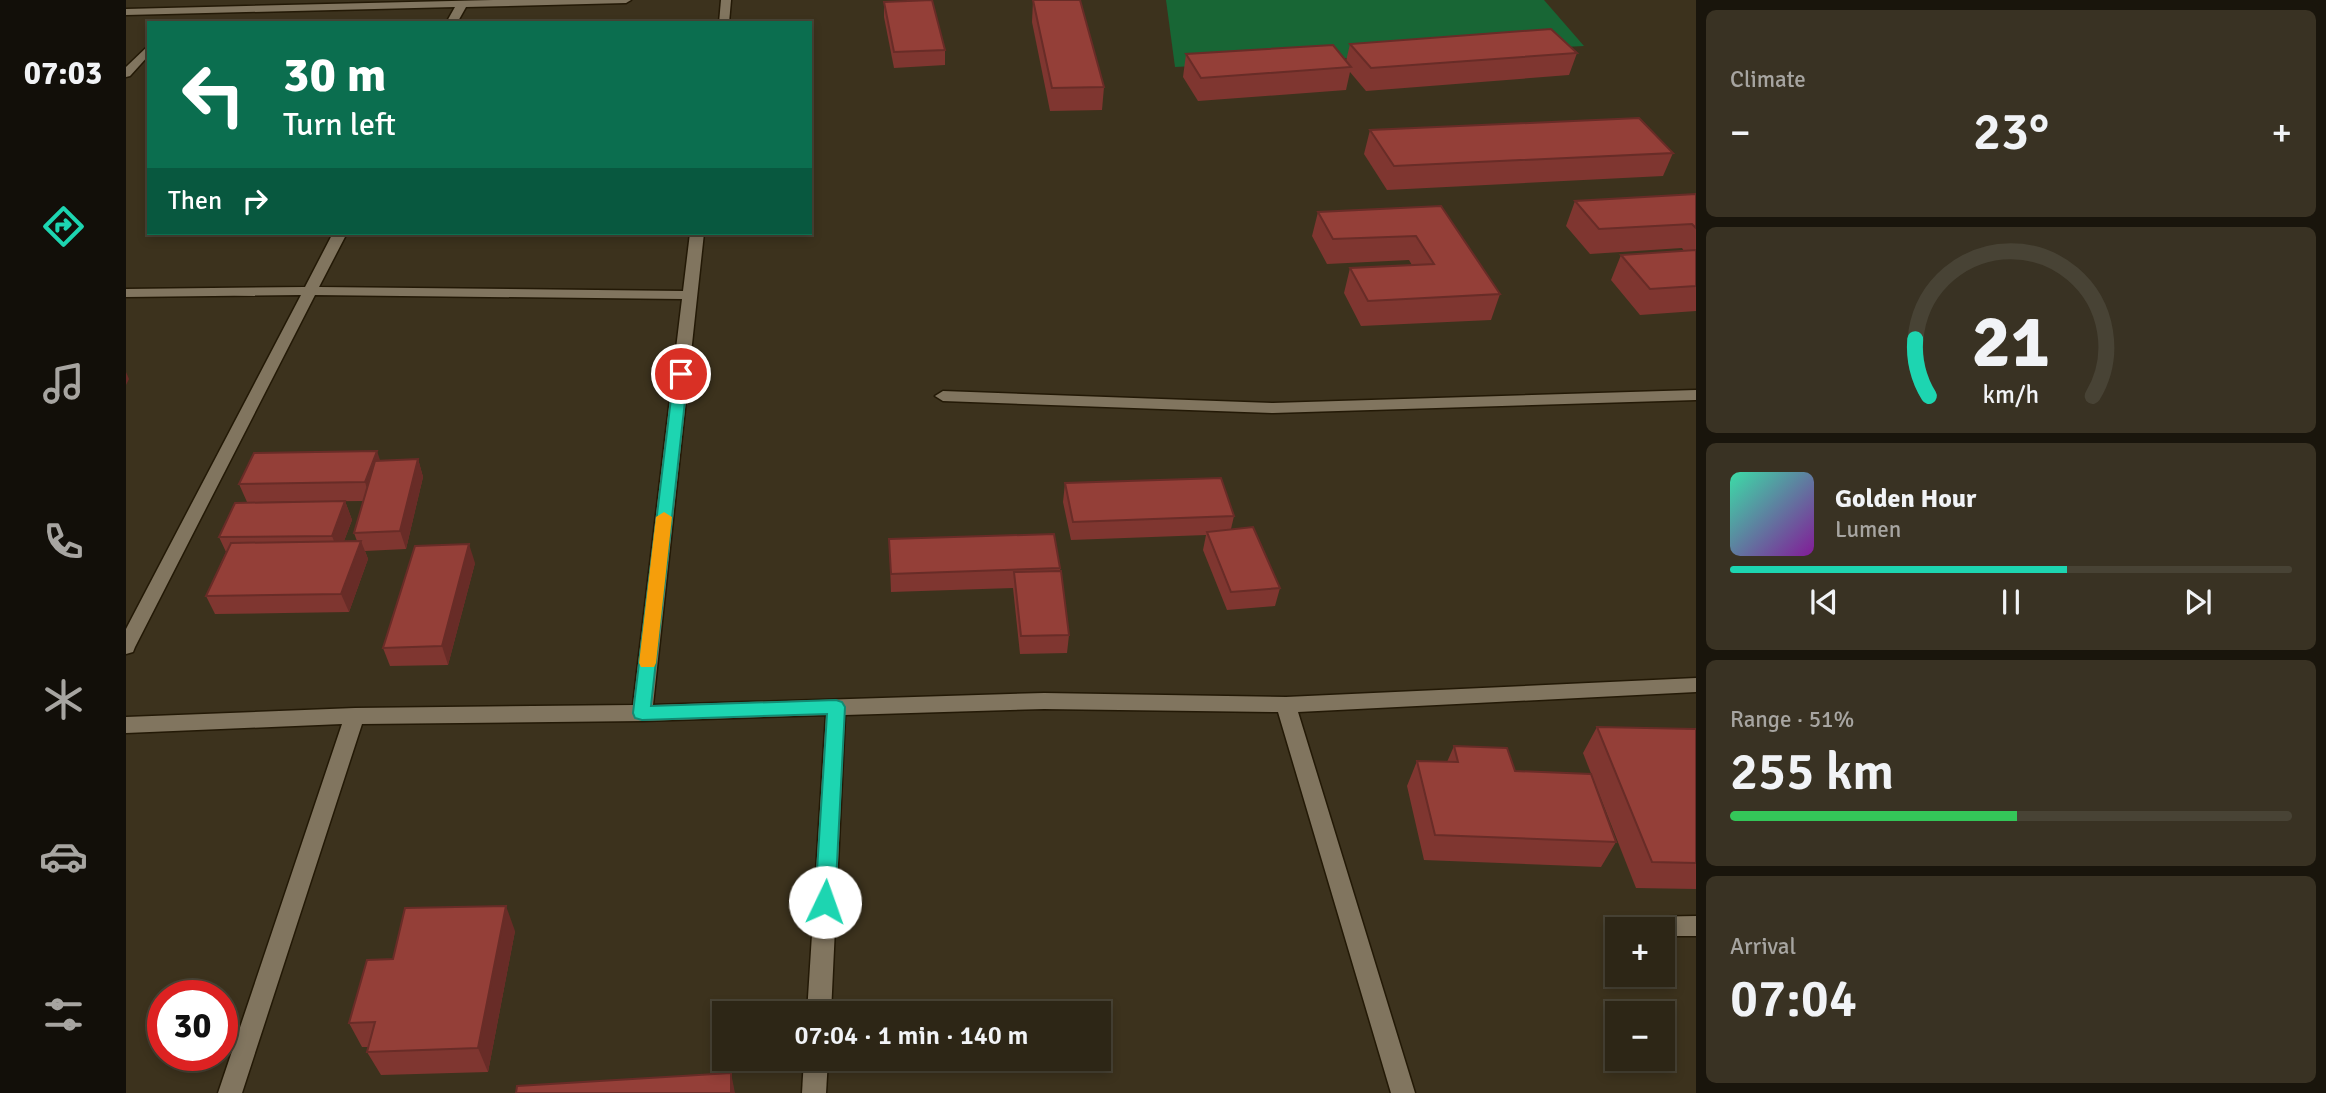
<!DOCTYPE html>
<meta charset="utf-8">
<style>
:root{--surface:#2d2616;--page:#393223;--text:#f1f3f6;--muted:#a7a5a1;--line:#484335;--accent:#1dd5b1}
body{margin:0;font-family:Signika,sans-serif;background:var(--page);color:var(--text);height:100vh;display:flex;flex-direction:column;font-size:26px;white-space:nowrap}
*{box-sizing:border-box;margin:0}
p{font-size:23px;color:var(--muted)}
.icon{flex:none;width:38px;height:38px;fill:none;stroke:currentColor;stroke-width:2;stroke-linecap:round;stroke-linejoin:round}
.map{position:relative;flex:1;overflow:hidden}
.panel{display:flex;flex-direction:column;gap:10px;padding:10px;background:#19150c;width:630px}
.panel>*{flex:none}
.guide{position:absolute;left:21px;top:21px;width:665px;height:214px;border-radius:0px;box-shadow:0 4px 10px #0003,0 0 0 2px var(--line);background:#0b6e4f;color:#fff;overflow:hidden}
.tools{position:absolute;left:1479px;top:917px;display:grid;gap:14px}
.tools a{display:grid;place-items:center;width:70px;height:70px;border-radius:0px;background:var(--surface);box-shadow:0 4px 10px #0003,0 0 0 2px var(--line);font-size:35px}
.speed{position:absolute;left:21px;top:980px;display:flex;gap:14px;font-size:35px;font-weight:700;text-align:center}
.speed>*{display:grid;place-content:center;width:91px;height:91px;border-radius:50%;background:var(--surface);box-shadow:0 4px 10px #0003,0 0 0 2px var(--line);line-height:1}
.speed .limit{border:10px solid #d22;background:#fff;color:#111}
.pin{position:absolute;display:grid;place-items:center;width:60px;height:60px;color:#fff;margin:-30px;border:4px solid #fff;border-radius:50%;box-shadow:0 2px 7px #0007}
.me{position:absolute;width:77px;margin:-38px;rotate:3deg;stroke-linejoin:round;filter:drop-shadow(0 0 5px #0008)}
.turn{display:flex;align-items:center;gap:24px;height:147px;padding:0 21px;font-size:32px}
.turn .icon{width:91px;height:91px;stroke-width:2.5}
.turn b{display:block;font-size:49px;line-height:60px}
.then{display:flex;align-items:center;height:66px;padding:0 21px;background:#0003;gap:14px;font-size:26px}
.big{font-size:52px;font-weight:600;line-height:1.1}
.panel .widget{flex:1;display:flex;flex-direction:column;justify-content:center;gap:10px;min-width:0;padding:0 24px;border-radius:10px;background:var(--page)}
.panel .dial{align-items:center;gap:0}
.dial svg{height:182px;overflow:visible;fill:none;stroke:var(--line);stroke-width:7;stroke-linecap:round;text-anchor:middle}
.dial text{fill:var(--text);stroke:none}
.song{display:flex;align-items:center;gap:21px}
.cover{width:84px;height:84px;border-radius:10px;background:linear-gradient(135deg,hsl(160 70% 55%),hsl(290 70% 35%))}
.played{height:7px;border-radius:4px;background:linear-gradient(90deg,var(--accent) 60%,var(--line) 60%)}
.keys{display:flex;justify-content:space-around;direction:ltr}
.heat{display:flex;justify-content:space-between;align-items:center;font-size:38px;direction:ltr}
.charge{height:10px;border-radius:5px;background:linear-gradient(90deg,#34c759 51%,var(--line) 0)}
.trip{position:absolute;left:586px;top:1001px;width:399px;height:70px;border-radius:0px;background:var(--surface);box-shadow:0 4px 10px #0003,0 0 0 2px var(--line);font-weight:600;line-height:70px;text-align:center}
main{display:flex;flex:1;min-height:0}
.dock{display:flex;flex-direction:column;width:126px;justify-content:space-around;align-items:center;background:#120f09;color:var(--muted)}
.dock .icon{width:49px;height:49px}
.dock .selected{color:var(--accent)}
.dock b{font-size:32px;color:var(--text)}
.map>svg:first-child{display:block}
.green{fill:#186635}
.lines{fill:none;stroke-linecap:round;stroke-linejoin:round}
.street-casing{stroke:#231906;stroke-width:3}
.street{fill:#81755f;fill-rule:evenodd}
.wall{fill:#7f3630}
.shaded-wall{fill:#682c27}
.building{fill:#943f38;stroke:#682c27;stroke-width:2}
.route{fill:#1dd5b1;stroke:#138a73;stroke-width:2}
.slow{fill:#f59e0b}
</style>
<main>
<nav class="dock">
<b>07:03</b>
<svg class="icon selected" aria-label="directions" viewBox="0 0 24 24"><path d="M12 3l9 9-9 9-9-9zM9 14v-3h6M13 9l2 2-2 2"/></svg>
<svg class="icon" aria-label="music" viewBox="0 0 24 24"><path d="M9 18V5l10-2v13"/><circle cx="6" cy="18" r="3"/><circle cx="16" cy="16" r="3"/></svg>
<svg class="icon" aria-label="phone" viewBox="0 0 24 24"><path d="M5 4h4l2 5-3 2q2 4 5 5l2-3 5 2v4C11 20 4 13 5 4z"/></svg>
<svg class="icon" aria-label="climate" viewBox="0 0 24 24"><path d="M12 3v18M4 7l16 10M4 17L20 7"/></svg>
<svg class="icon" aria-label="car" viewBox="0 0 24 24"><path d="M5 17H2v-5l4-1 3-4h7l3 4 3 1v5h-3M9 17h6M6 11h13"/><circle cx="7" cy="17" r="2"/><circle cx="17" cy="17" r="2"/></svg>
<svg class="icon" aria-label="filters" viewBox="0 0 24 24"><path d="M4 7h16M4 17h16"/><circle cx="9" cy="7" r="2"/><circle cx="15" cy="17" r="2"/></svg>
</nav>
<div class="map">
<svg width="1570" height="1093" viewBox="0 0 1570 1093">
<rect width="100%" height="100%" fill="#3c321d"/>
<polygon class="green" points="1040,0 1418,0 1458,46 1049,67"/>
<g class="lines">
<g class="street-casing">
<g id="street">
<polygon points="367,0 505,0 500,3 340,7 331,23 320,23 329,7 0,15 0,9"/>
<polygon points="595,0 605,0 603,23 593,23"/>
<polygon points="23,45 23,55 4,76 0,77 0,67"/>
<polygon points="207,233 221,233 193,287 557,291 564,233 578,233 527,705 918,693 1160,697 1570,678 1570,692 1172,712 1289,1093 1265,1093 1152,712 918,709 719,715 705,1013 681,1013 700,715 516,721 236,724 116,1093 92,1093 216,724 0,733 0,717 229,708 507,705 556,299 189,295 9,647 7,652 0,654 0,629 175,295 0,297 0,289 179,287"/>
<polygon points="1570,390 1570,400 1147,413 817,401 809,396 817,391 1147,403"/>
<polygon points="1570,916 1570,936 1536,936 1536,929 1504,929 1503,927 1506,920 1514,917"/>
<polygon points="678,1059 702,1059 700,1093 676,1093"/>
</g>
</g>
<use href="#street" class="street"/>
</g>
<g class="wall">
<polygon points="907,0 978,87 976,110 924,111 906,22"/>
<polygon points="758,2 819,50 819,65 768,68 758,17"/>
<polygon points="1224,44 1451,53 1443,75 1240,91 1224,72 1220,90 1072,101 1057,77 1060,54 1220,61"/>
<polygon points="1244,130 1547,153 1537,176 1261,190 1238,154"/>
<polygon points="1570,194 1570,311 1514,315 1485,280 1495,255 1558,251 1556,248 1464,254 1440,226 1449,201"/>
<polygon points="1315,206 1374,294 1365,320 1235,326 1218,293 1224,268 1286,265 1283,260 1201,264 1186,236 1192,212"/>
<polygon points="292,459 297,477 280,549 239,551 242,559 223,612 89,614 80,596 100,552 93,537 219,501 226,520 218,541 231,541 228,533 237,501 121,502 113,484 254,461"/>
<polygon points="939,483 1108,516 1105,529 1154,588 1149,606 1101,610 1077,550 1080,535 945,540 937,502"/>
<polygon points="763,539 934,568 943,635 941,653 894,654 887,588 765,592"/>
<polygon points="349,563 322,665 264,666 257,648"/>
<polygon points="1471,727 1570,729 1570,889 1510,888 1457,753"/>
<polygon points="1328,746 1389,771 1490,842 1475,867 1298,860 1281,786 1291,761 1321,762"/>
<polygon points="389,931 362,1072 255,1075 241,1052 243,1047 236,1047 223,1023 267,959"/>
</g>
<g class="shaded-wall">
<polygon points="0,372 3,379 0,385"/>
<polygon points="251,451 257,469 245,501 239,482"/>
<polygon points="292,459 297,477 280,549 274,531"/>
<polygon points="219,501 226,520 213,554 206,536"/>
<polygon points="235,541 242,559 223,612 215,594"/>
<polygon points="343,544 349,563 322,665 316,646"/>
<polygon points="380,906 389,931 362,1072 352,1048"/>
<polygon points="605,1073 609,1093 605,1093"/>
</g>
<g class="building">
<polygon points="806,0 819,50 768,52 758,2"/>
<polygon points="907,0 954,0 978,87 926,88"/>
<polygon points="1425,29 1451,53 1245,68 1224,44"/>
<polygon points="1207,45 1225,67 1075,78 1060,54"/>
<polygon points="1513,118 1547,153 1268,166 1244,130"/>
<polygon points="1570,194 1570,228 1566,224 1473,229 1449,201"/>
<polygon points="1315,206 1374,294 1242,301 1224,268 1308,264 1290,236 1207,239 1192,212"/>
<polygon points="1570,250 1570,286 1524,289 1495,255"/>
<polygon points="251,451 239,482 113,484 128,453"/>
<polygon points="292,459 274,531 228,533 249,461"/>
<polygon points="1095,478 1108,516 947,522 939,483"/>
<polygon points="219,501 206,536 93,537 109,503"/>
<polygon points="1127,527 1154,588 1105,592 1081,532"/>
<polygon points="928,534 934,568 765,574 763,539"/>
<polygon points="235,541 215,594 80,596 105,543"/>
<polygon points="343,544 316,646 257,648 289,546"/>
<polygon points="935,571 943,635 895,636 888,572"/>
<polygon points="1471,727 1570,729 1570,863 1526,862"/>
<polygon points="1328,746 1381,748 1389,771 1465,774 1490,842 1309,835 1291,761 1332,762"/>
<polygon points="380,906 352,1048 241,1052 249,1022 223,1023 241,960 267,959 279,908"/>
<polygon points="605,1073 605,1093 390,1093 391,1086"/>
</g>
<polygon class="route" points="555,370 562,374 525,706 710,700 716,702 719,707 709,902 706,908 699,911 692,908 689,902 701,714 516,720 509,718 507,713 548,374"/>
<polygon class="slow" points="538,512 546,517 530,663 528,667 515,667 513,663 530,517"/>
</svg>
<div class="tools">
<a>+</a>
<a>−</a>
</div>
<div class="speed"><div class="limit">30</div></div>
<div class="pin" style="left:555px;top:374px;background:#d93025"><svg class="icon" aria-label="arrive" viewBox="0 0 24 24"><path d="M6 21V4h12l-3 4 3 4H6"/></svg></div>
<svg class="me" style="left:699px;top:902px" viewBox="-20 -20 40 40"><circle r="19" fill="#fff"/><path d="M0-13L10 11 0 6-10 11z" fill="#1dd5b1"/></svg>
<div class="trip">07:04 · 1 min · 140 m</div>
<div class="guide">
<div class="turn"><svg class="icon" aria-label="left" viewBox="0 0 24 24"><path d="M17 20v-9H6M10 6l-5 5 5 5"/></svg><div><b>30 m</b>Turn left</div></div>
<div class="then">Then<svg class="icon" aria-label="right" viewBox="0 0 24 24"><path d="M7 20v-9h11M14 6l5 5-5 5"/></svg></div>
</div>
</div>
<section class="panel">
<div class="widget"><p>Climate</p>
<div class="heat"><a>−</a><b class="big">23°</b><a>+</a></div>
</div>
<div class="widget dial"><svg viewBox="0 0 100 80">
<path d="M14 69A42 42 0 1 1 86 69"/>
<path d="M14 69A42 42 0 0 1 8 44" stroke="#1dd5b1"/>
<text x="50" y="56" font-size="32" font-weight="700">21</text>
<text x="50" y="72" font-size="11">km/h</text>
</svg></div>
<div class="widget">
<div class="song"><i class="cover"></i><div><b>Golden Hour</b><p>Lumen</p></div></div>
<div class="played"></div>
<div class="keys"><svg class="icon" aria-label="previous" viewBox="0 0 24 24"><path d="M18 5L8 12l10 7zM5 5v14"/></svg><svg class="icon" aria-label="pause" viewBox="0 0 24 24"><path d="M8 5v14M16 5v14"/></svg><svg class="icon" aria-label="next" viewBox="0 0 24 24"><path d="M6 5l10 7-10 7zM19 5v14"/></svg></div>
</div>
<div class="widget"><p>Range · 51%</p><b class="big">255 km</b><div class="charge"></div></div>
<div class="widget"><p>Arrival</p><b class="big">07:04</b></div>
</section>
</main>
